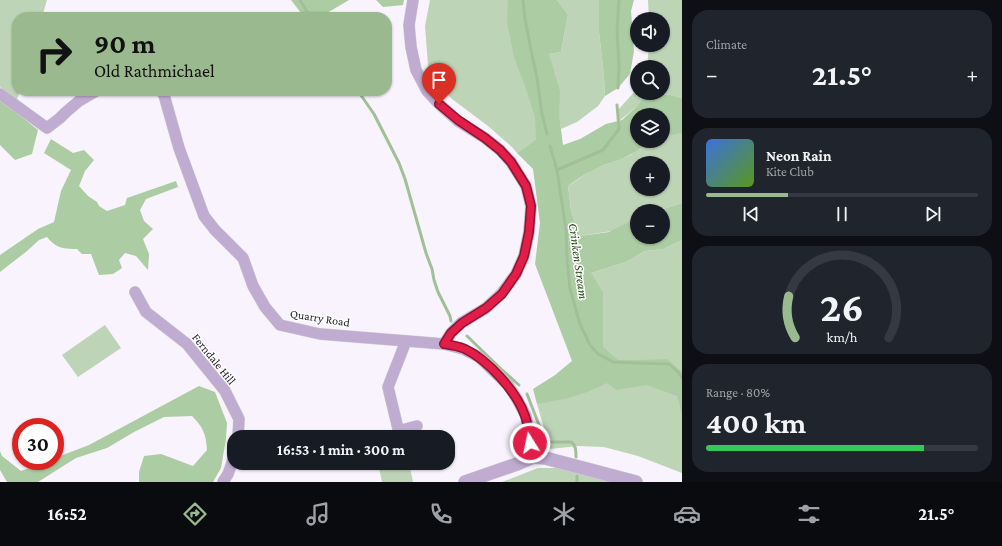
<!DOCTYPE html>
<meta charset="utf-8">
<style>
:root{--surface:#171b24;--page:#20242c;--text:#f1f3f6;--muted:#9ea1a6;--line:#363941;--accent:#9ab98e}
body{margin:0;font-family:"Crimson Pro",serif;background:var(--page);color:var(--text);height:100vh;display:flex;flex-direction:column;font-size:15px;white-space:nowrap}
*{box-sizing:border-box;margin:0}
p{font-size:13px;color:var(--muted)}
.icon{flex:none;width:22px;height:22px;fill:none;stroke:currentColor;stroke-width:2;stroke-linecap:round;stroke-linejoin:round}
.map{position:relative;flex:1;overflow:hidden}
.side{display:flex;flex-direction:column;gap:10px;padding:10px;background:#0d0f14;width:320px}
.side>*{flex:none}
.top-card{position:absolute;left:12px;top:12px;width:380px;height:84px;border-radius:16px;box-shadow:0 1px 3px #0004;background:#9ab98e;color:#111;overflow:hidden}
.controls{position:absolute;left:630px;top:12px;display:grid;gap:8px}
.controls a{display:grid;place-items:center;width:40px;height:40px;border-radius:50%;background:var(--surface);box-shadow:0 1px 3px #0004;font-size:20px}
.speed{position:absolute;left:12px;top:418px;display:flex;gap:8px;font-size:20px;font-weight:700;text-align:center}
.speed>*{display:grid;place-content:center;width:52px;height:52px;border-radius:50%;background:var(--surface);box-shadow:0 1px 3px #0004;line-height:1}
.speed .limit{border:6px solid #d22;background:#fff;color:#111}
.pin{position:absolute;display:grid;place-items:center;width:34px;height:34px;color:#fff;margin:-41px -17px;border-radius:50% 50% 50% 0;rotate:-45deg;box-shadow:0 0 4px #0007}
.pin .icon{rotate:45deg}
.me{position:absolute;width:44px;margin:-22px;rotate:350deg;stroke-linejoin:round;filter:drop-shadow(0 0 3px #0008)}
.turn{display:flex;align-items:center;gap:14px;height:84px;padding:0 16px;font-size:18px}
.turn .icon{width:52px;height:52px;stroke-width:2.5}
.turn b{display:block;font-size:28px;line-height:34px}
.big{font-size:30px;font-weight:700;line-height:1.1}
.side .card{flex:1;display:flex;flex-direction:column;justify-content:center;gap:6px;min-width:0;padding:0 14px;border-radius:16px;background:var(--page)}
.side .dial{align-items:center;gap:0}
.dial svg{height:104px;overflow:visible;fill:none;stroke:var(--line);stroke-width:7;stroke-linecap:round;text-anchor:middle}
.dial text{fill:var(--text);stroke:none}
.song{display:flex;align-items:center;gap:12px}
.cover{width:48px;height:48px;border-radius:6px;background:linear-gradient(135deg,hsl(220 70% 55%),hsl(90 70% 35%))}
.played{height:4px;border-radius:2px;background:linear-gradient(90deg,var(--accent) 30%,var(--line) 30%)}
.keys{display:flex;justify-content:space-around;direction:ltr}
.heat{display:flex;justify-content:space-between;align-items:center;font-size:22px;direction:ltr}
.charge{height:6px;border-radius:3px;background:linear-gradient(90deg,#34c759 80%,var(--line) 0)}
.trip{position:absolute;left:227px;top:430px;width:228px;height:40px;border-radius:16px;background:var(--surface);box-shadow:0 1px 3px #0004;font-weight:700;line-height:40px;text-align:center}
.tabs{display:flex;height:64px;justify-content:space-around;align-items:center;background:#090b0e;color:var(--muted)}
.tabs .icon{width:28px;height:28px}
.tabs .on{color:var(--accent)}
.tabs b{font-size:18px;color:var(--text)}
main{display:flex;flex:1;min-height:0}
.map>svg:first-child{display:block}
.green{fill:#bed4b7;fill-rule:evenodd}
.forest{fill:#accca3}
.lines{fill:none;stroke-linecap:round;stroke-linejoin:round}
.stream{stroke:#a1c097;stroke-width:3}
.minor-casing{stroke:#d2cdd6;stroke-width:12}
.tertiary-casing{stroke:#d2cdd6;stroke-width:14}
.minor{stroke:#c0acd1;stroke-width:11}
.tertiary{stroke:#c0acd1;stroke-width:13}
.route-casing{stroke:#92132f;stroke-width:10}
.route{stroke:#e11d48;stroke-width:7}
.labels{text-anchor:middle;stroke-width:3;stroke-linejoin:round;paint-order:stroke}
.street-label{font-size:12px;fill:#231e27;stroke:#fff}
.water-label{font-size:13px;font-style:italic;fill:#285019;stroke:#fff}
</style>
<main>
<div class="map">
<svg width="682" height="482" viewBox="0 0 682 482">
<rect width="100%" height="100%" fill="#f8f3fc"/>
<g class="green">
<polygon points="0,0 47,0 42,17 17,17 17,91 20,91 16,102 0,87"/>
<polygon points="430,0 514,0 545,135 536,139 517,153 511,146 488,126 452,99 434,81 428,65 425,26"/>
<polygon points="557,0 599,0 599,32 604,76 605,96 598,106 577,122 561,129 549,54 561,52 568,15"/>
<polygon points="648,0 682,0 682,98 671,95 646,93 663,93 663,67 647,67 649,45 663,45 663,19 649,19"/>
<polygon points="637,89 637,93 646,93 637,106 618,122 617,111"/>
<path d="M682,129V203L657,211H637V217L612,231L580,236L571,211L568,186L594,169L631,155L647,141H663V130ZM637,163H663V189H637Z"/>
<polygon points="682,240 682,473 638,456 604,447 578,446 550,449 537,404 603,370 591,273 626,262 645,251 663,249"/>
<polygon points="105,325 121,348 78,377 62,355"/>
<polygon points="378,463 409,463 413,482 382,482"/>
<polygon points="538,468 563,468 617,482 502,482"/>
</g>
<g class="forest">
<polygon points="291,0 349,0 327,13 301,13"/>
<polygon points="376,0 404,0 403,5 383,7"/>
<path d="M508,0H557L568,15L561,52L549,54L560,91L559,114L563,145L580,139L606,124L622,120L637,106L646,93L671,95L682,98V133L671,135L663,132V115H637V141H647C632,159 614,160 595,169C585,174 576,180 568,186L571,211L580,236L609,232L637,217V237H663V211H657L682,203V240L663,249L645,251L626,262L591,273L603,292V347L618,360H640L667,359L682,372V414L677,396L647,385L616,390L607,383L590,391L569,398L537,404L533,389L555,375L572,361L535,264L540,223L533,169L517,153L536,139L535,117L525,86L514,57L507,23Z"/>
<polygon points="599,0 634,0 631,11 634,51 630,74 618,88 605,96 604,76 599,32"/>
<polygon points="0,99 38,130 32,154 15,160 0,145"/>
<path d="M51,139L73,153L84,150L94,160L85,171L79,186L88,196L97,202L99,206L107,211L125,205L127,198L176,181L178,187L146,199L140,210L144,221L153,229L143,239L149,254L148,270L136,256L125,253L119,260L122,268L113,274L99,275L91,254H82L77,249C63,249 56,248 47,237L39,240L27,251L0,272V255L38,229L54,222L61,191L71,170L44,153Z"/>
<path d="M199,386L215,392L227,423L226,439L221,468L213,482H139V472L144,456L161,454L193,466L207,450C206,434 203,427 192,416L164,417L134,432L107,448L76,458L38,482H7L0,470V451L2,456L21,471L48,461H55V458L89,445Z"/>
</g>
<g class="lines">
<g class="stream">
<polyline points="300,0 310,17"/>
<polyline points="523,0 525,19 531,50 537,78 542,114 547,134"/>
<polyline points="618,88 619,66 617,30 619,0"/>
<polyline points="358,91 374,114 399,163 405,179 426,253 432,269 434,280 438,292 450,316 451,321"/>
<polyline points="550,146 557,170 566,230 567,258 570,289 580,324 590,345 598,354 613,362 635,363 669,364 678,372 682,378"/>
<polyline points="557,170 603,150 619,129 617,105"/>
<polyline points="467,336 501,369 519,385"/>
<path d="M527,394L544,438L550,442H571C576,445 576,451 576,457"/>
<polyline points="577,476 577,482"/>
</g>
<g class="minor-casing">
<g id="minor">
<polyline points="413,0 409,25 411,47 416,70 427,91 439,104 458,121 485,138 500,150 511,162 526,186 531,206 529,232 524,256 516,274 501,294 486,308 461,323 451,333 444,344"/>
<polyline points="161,91 164,95 179,148 204,216 215,230 243,258 253,286 265,307 280,325 320,334 444,344 463,349 479,357 508,385 517,399 526,416 533,457"/>
<polyline points="0,94 47,128 60,118 66,112 79,101 96,91"/>
<polyline points="135,292 146,312 187,344 225,391 239,419 238,437"/>
<polyline points="398,431 417,426"/>
<polyline points="400,437 388,387 406,341"/>
<polyline points="223,482 228,474 234,457"/>
</g>
</g>
<g class="tertiary-casing">
<polyline id="tertiary" points="465,482 517,464 533,457 545,458 636,482"/>
</g>
<use href="#minor" class="minor"/>
<use href="#tertiary" class="tertiary"/>
</g>
<g class="lines">
<g class="route-casing">
<path id="route" d="M439,104L458,120L485,138L500,150L511,162L526,186L531,206L529,232L524,256L516,274L502,294L486,308L462,323L451,333L444,344C451,345 458,346 465,349C488,360 517,392 525,416C528,424 529,434 530,443"/>
</g>
<use href="#route" class="route"/>
</g>
<g class="labels">
<g class="street-label">
<text transform="translate(320 318) rotate(9)" y="4">Quarry Road</text>
<text transform="translate(214 359) rotate(51)" y="4">Ferndale Hill</text>
</g>
<g class="water-label">
<text transform="translate(579 261) rotate(82)" y="5">Crinken Stream</text>
</g>
</g>
</svg>
<div class="controls">
<a><svg class="icon" aria-label="sound" viewBox="0 0 24 24"><path d="M4 9h4l5-4v14l-5-4H4zM17 9q2 3 0 6"/></svg></a>
<a><svg class="icon" aria-label="search" viewBox="0 0 24 24"><circle cx="10" cy="10" r="6"/><path d="M15 15l6 6"/></svg></a>
<a><svg class="icon" aria-label="layers" viewBox="0 0 24 24"><path d="M12 4l9 5-9 5-9-5zM3 14l9 5 9-5"/></svg></a>
<a>+</a>
<a>−</a>
</div>
<div class="speed"><div class="limit">30</div></div>
<div class="pin" style="left:439px;top:104px;background:#d93025"><svg class="icon" aria-label="arrive" viewBox="0 0 24 24"><path d="M6 21V4h12l-3 4 3 4H6"/></svg></div>
<svg class="me" style="left:530px;top:443px" viewBox="-20 -20 40 40"><circle r="17" fill="#e11d48" stroke="#fff" stroke-width="3"/><path d="M0-11L8 9 0 5-8 9z" fill="#fff"/></svg>
<div class="trip">16:53 · 1 min · 300 m</div>
<div class="top-card">
<div class="turn"><svg class="icon" aria-label="right" viewBox="0 0 24 24"><path d="M7 20v-9h11M14 6l5 5-5 5"/></svg><div><b>90 m</b>Old Rathmichael</div></div>
</div>
</div>
<section class="side">
<div class="card"><p>Climate</p>
<div class="heat"><a>−</a><b class="big">21.5°</b><a>+</a></div>
</div>
<div class="card">
<div class="song"><i class="cover"></i><div><b>Neon Rain</b><p>Kite Club</p></div></div>
<div class="played"></div>
<div class="keys"><svg class="icon" aria-label="previous" viewBox="0 0 24 24"><path d="M18 5L8 12l10 7zM5 5v14"/></svg><svg class="icon" aria-label="pause" viewBox="0 0 24 24"><path d="M8 5v14M16 5v14"/></svg><svg class="icon" aria-label="next" viewBox="0 0 24 24"><path d="M6 5l10 7-10 7zM19 5v14"/></svg></div>
</div>
<div class="card dial"><svg viewBox="0 0 100 80">
<path d="M14 69A42 42 0 1 1 86 69"/>
<path d="M14 69A42 42 0 0 1 9 37" stroke="#9ab98e"/>
<text x="50" y="56" font-size="32" font-weight="700">26</text>
<text x="50" y="72" font-size="11">km/h</text>
</svg></div>
<div class="card"><p>Range · 80%</p><b class="big">400 km</b><div class="charge"></div></div>
</section>
</main>
<nav class="tabs">
<b>16:52</b>
<svg class="icon on" aria-label="directions" viewBox="0 0 24 24"><path d="M12 3l9 9-9 9-9-9zM9 14v-3h6M13 9l2 2-2 2"/></svg>
<svg class="icon" aria-label="music" viewBox="0 0 24 24"><path d="M9 18V5l10-2v13"/><circle cx="6" cy="18" r="3"/><circle cx="16" cy="16" r="3"/></svg>
<svg class="icon" aria-label="phone" viewBox="0 0 24 24"><path d="M5 4h4l2 5-3 2q2 4 5 5l2-3 5 2v4C11 20 4 13 5 4z"/></svg>
<svg class="icon" aria-label="climate" viewBox="0 0 24 24"><path d="M12 3v18M4 7l16 10M4 17L20 7"/></svg>
<svg class="icon" aria-label="car" viewBox="0 0 24 24"><path d="M5 17H2v-5l4-1 3-4h7l3 4 3 1v5h-3M9 17h6M6 11h13"/><circle cx="7" cy="17" r="2"/><circle cx="17" cy="17" r="2"/></svg>
<svg class="icon" aria-label="filters" viewBox="0 0 24 24"><path d="M4 7h16M4 17h16"/><circle cx="9" cy="7" r="2"/><circle cx="15" cy="17" r="2"/></svg>
<b>21.5°</b>
</nav>
